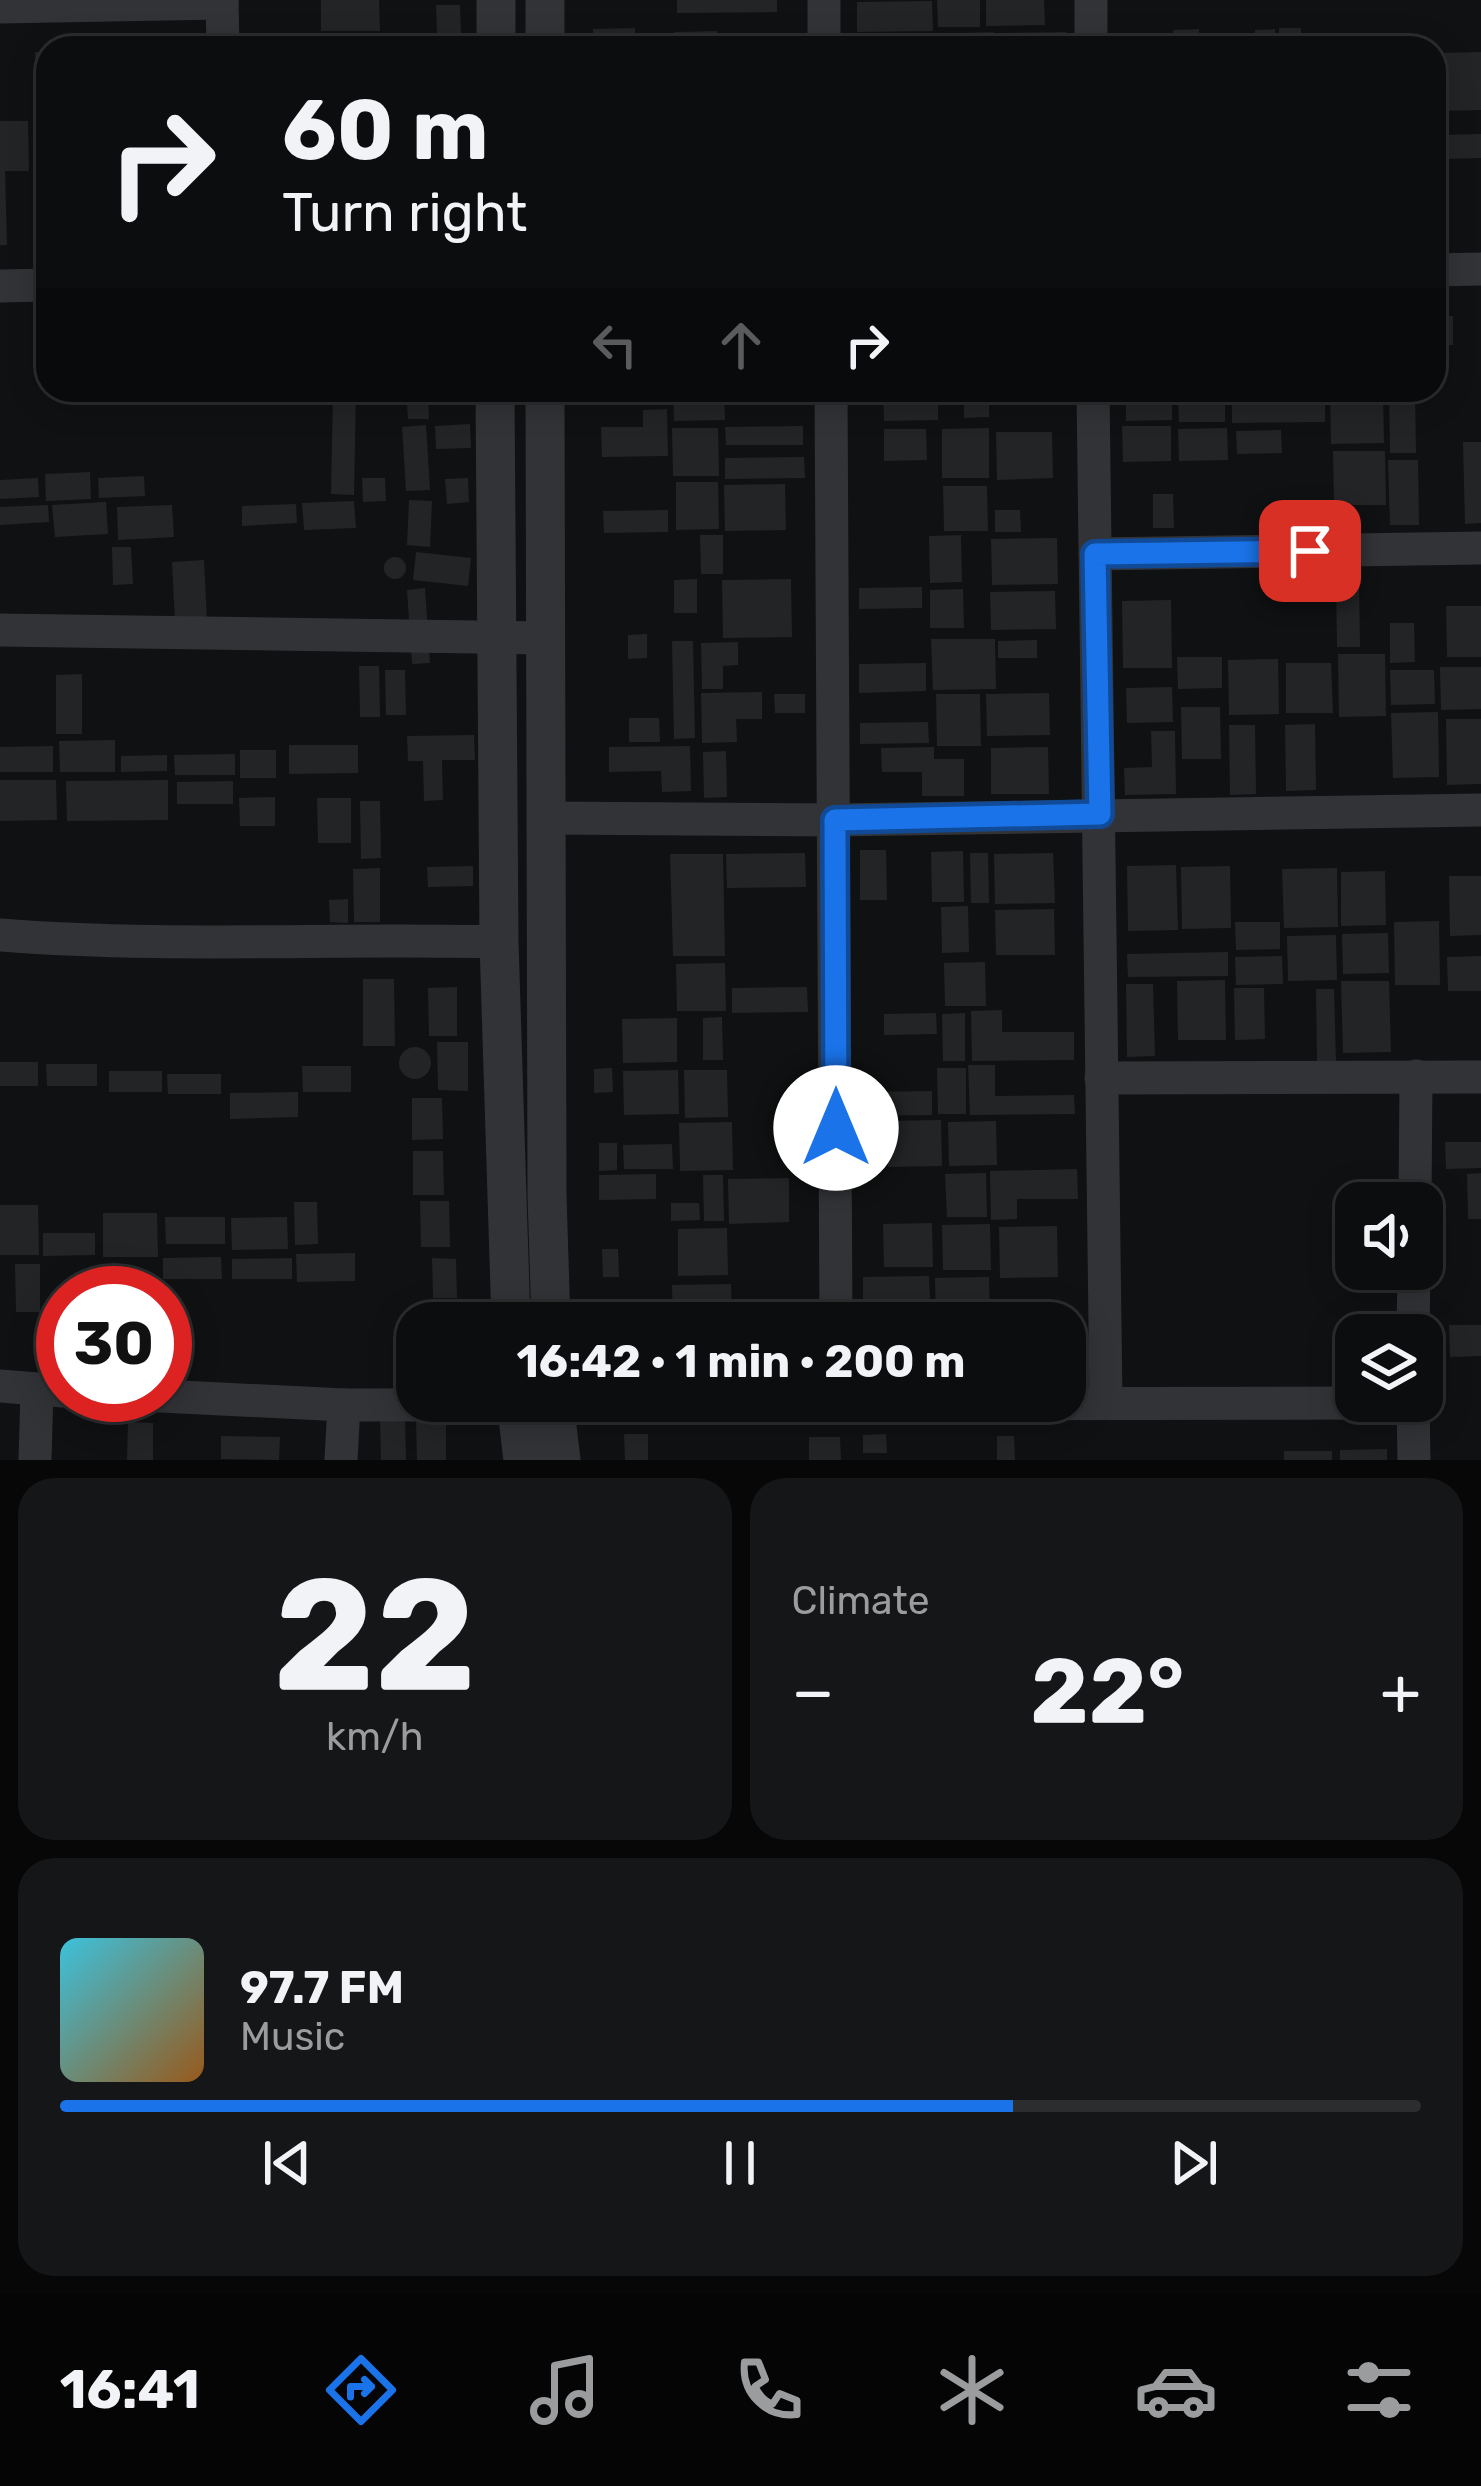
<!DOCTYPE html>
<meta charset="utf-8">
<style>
:root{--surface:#0c0d0e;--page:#151617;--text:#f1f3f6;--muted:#9a9c9e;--line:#2c2d2e;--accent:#1a73e8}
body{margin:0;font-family:Rubik,sans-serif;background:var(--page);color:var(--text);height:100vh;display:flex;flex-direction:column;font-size:45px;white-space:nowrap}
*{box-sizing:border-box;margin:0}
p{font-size:39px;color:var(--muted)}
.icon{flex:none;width:66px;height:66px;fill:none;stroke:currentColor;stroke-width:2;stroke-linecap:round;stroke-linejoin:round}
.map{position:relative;height:1460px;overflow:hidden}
.side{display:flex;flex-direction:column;gap:18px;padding:18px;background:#070708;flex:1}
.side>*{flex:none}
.top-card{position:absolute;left:36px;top:36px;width:1410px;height:366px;border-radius:36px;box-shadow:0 6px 30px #0003,0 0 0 3px var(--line);background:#0c0d0e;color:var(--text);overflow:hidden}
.fabs{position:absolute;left:1335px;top:1182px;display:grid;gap:24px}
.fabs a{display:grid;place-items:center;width:108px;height:108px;border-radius:24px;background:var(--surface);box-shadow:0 6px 30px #0003,0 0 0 3px var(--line);font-size:60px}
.speed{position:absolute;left:36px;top:1266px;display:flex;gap:24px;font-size:60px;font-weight:700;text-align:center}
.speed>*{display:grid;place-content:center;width:156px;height:156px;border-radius:50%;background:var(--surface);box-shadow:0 6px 30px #0003,0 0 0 3px var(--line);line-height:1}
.speed .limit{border:18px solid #d22;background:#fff;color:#111}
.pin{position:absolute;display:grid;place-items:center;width:102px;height:102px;color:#fff;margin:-51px;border-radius:24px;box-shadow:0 6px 18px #0006}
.me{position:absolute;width:132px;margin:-66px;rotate:0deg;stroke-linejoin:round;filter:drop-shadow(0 0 9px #0008)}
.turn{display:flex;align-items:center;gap:42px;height:252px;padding:0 48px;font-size:54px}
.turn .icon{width:156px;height:156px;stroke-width:2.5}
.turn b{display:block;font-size:84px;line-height:102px}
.lanes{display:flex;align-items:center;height:114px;padding:0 48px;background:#0003;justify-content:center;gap:60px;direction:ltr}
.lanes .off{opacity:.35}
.big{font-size:90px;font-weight:700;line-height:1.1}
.side .tile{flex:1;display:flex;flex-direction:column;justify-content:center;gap:18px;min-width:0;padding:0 42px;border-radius:36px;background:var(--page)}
.side .dial{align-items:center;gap:0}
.dial b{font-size:156px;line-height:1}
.song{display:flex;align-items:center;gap:36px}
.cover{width:144px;height:144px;border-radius:18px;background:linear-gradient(135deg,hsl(190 70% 55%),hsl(30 70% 35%))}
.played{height:12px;border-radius:6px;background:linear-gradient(90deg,var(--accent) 70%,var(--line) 70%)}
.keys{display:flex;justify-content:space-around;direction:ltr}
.heat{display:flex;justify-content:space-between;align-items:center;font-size:66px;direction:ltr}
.side .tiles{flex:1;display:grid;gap:18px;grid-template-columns:1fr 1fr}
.tile:last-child{grid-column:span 2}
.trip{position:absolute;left:396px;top:1302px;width:690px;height:120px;border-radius:36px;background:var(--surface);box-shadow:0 6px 30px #0003,0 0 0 3px var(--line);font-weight:700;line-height:120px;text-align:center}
.dock{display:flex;height:192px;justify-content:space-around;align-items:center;background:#050506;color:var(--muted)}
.dock .icon{width:84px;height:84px}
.dock .on{color:var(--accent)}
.dock b{font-size:54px;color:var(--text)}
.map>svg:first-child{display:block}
.building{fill:#232426}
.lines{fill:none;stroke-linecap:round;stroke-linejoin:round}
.minor{stroke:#323337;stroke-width:33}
.tertiary{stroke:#323337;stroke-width:39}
.route-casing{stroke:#114b97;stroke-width:30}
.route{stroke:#1a73e8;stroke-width:21}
</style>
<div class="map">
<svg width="1481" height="1460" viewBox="0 0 1481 1460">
<rect width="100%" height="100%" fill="#101112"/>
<g class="building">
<polygon points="321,0 379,0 380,31 321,31"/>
<polygon points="677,0 777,0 777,12 677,13"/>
<polygon points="937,0 980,0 980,27 938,27"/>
<polygon points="986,0 1044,0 1045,25 986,26"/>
<polygon points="932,1 933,31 857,32 857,2"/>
<polygon points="436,5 460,5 461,33 437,33"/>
<polygon points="635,28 635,48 593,48 593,29"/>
<rect x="1279" y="28" width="22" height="20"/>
<polygon points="1199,29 1200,48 1174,48 1173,30"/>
<polygon points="1275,29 1275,48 1255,48 1255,30"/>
<polygon points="717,31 718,48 674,48 674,32"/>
<polygon points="993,32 993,48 962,48 961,33"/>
<polygon points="1066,32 1066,48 1001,48 1000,33"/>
<polygon points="318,38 319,48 261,48 261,39"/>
<polygon points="369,38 370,48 327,48 327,39"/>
<polygon points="35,52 48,52 48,116 36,116"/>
<polygon points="1481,52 1481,110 1441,111 1440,53"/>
<polygon points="0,121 28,121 29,171 5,171 7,245 0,245"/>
<polygon points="48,122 48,247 38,247 35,123"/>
<polygon points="1481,134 1481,158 1442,159 1441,135"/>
<rect x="1434" y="316" width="19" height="29"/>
<polygon points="333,390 356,390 354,495 331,494"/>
<polygon points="406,390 428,390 429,419 408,419"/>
<polygon points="598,390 663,390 663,401 598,402"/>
<polygon points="673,390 724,390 725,420 674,421"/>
<polygon points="883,390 938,390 938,420 884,421"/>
<polygon points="964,390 989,390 989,417 964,418"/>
<polygon points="1325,390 1325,422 1232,423 1232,391"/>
<polygon points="1330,390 1383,390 1384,443 1331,444"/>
<polygon points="1389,390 1415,390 1416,453 1390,453"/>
<polygon points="1178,398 1225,398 1225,422 1179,422"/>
<polygon points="1172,399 1172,420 1126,421 1126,400"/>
<polygon points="667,409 668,456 602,457 601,427 643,427 643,410"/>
<polygon points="470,424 471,448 436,449 435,426"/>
<polygon points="426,425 430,490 406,491 402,427"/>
<polygon points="803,426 803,445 726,445 725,427"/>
<polygon points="1122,426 1171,426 1171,461 1123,462"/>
<polygon points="672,428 718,428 719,476 673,476"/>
<polygon points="989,428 989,478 942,478 942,429"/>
<polygon points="1227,428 1228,460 1179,461 1178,429"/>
<polygon points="884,429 926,429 927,460 884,461"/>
<polygon points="1281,430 1282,453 1237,454 1236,431"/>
<polygon points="996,432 1052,432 1053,478 997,480"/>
<polygon points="1463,442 1481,442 1481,523 1465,524"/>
<polygon points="1333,451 1385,451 1386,505 1334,505"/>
<polygon points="804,457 805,478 725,479 725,458"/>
<polygon points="1388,460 1418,460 1419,525 1390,525"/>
<polygon points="90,472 91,499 46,501 45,474"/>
<polygon points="144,476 145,496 99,498 98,478"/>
<polygon points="38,478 39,497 0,499 0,480"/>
<polygon points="362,478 385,478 386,501 363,502"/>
<polygon points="468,478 469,502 447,504 445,479"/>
<polygon points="676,482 718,482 719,529 676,530"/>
<polygon points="785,484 786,530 725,531 724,485"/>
<polygon points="943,486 987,486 988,531 944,531"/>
<polygon points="1153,494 1173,494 1174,528 1153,528"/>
<polygon points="409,500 432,501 430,547 407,545"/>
<polygon points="354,501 356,528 304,530 302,503"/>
<polygon points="106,502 108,534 55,537 52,505"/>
<polygon points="296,504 297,523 242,526 242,506"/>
<polygon points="48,505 49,522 0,525 0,507"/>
<polygon points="172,505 174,537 118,540 117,507"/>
<polygon points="668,510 668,532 604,533 603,511"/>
<polygon points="995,510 1020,510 1021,532 995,532"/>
<polygon points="700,535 723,535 723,574 701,574"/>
<polygon points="961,535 962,582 930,583 929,536"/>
<polygon points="1057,538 1058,584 992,585 991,539"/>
<polygon points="112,547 131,547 133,584 113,585"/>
<polygon points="416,552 471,558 468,586 413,580"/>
<circle cx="395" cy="568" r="11"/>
<polygon points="204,560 207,621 175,623 172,562"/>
<polygon points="697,579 697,613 674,613 674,580"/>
<polygon points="791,579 792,637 723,638 722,580"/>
<polygon points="1359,582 1360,647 1337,647 1336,583"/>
<polygon points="922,587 922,608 859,609 859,588"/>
<polygon points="425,588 430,663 412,664 407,590"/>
<polygon points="963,589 964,628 930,628 930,590"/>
<polygon points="1055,591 1056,629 991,630 990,592"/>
<polygon points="1171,600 1172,668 1123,668 1122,601"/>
<polygon points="1446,606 1481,606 1481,657 1447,657"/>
<polygon points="1390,623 1414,623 1415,662 1390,663"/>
<polygon points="647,634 647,658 628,659 628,635"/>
<polygon points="931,639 995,639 996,689 933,690"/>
<polygon points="1037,640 1037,658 998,658 998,641"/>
<polygon points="672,641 693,641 695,738 674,739"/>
<polygon points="738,642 738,665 723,666 723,689 702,689 701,643"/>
<polygon points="1338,654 1385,654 1386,716 1339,717"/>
<polygon points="1177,657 1222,657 1222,688 1178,689"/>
<polygon points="1278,659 1279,714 1229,715 1228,660"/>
<polygon points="926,663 926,691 859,693 859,664"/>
<polygon points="1286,663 1331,663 1333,713 1286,713"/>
<polygon points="359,666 379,666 380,717 360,717"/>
<polygon points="1440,667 1481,667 1481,709 1441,710"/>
<polygon points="385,670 405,670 406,715 386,715"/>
<polygon points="1390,670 1434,670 1435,704 1391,705"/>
<polygon points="82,674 82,734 56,734 56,675"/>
<polygon points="1172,687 1173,722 1127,723 1126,688"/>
<polygon points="762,692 762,719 736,719 737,742 702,743 701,693"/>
<polygon points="1049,693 1050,735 987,736 986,694"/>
<polygon points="774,694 805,694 805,713 775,713"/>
<polygon points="936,694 980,694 981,746 937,746"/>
<polygon points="1181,707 1220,707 1221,759 1182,759"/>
<polygon points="1438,712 1439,777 1393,778 1391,713"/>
<polygon points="629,718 659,718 660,742 629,742"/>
<polygon points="1446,719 1481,719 1481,784 1447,785"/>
<polygon points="928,722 929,743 860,744 860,723"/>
<polygon points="1315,724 1316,790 1286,791 1285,725"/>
<polygon points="1229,725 1255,725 1256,794 1230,795"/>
<polygon points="1151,731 1175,731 1176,794 1125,795 1124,768 1152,767"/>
<polygon points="474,735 475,760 442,760 443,800 424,801 423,761 408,761 407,736"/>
<polygon points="115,740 115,772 60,772 59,741"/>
<polygon points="289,745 358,745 358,773 289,774"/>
<polygon points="53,746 53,772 0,772 0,747"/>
<polygon points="690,746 691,791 662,792 661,771 609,772 609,747"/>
<polygon points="934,747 934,759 964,759 964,796 922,796 922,772 882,772 881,748"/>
<polygon points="1048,747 1049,794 991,794 991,748"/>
<rect x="240" y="750" width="36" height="28"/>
<polygon points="726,751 727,797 704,798 703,752"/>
<polygon points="235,754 235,775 175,775 174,755"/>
<polygon points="167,755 167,771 121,772 121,756"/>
<polygon points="0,780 56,780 57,820 0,821"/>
<polygon points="168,780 168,820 67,821 66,781"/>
<polygon points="233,781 233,804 177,804 177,782"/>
<polygon points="275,797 275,826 240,826 239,798"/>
<polygon points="317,798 351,798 351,843 318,843"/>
<polygon points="360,801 380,801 381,858 361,859"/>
<polygon points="860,850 886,850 887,900 860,900"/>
<polygon points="963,851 964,902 932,902 931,852"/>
<polygon points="805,853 806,887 727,888 726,854"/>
<polygon points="970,853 988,853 989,903 971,903"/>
<polygon points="1053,853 1055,903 995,904 994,854"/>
<polygon points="670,854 723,854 725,956 673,956"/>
<polygon points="1176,865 1178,930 1128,931 1127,866"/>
<polygon points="473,866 473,886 428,887 427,867"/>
<polygon points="1230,866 1231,928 1182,929 1181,867"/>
<polygon points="380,868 380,922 354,922 353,869"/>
<polygon points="1337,868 1338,927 1284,928 1282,869"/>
<polygon points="1385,871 1386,925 1341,926 1341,872"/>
<polygon points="1449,876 1481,876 1481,935 1450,936"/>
<polygon points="348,899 348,923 330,922 329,900"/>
<polygon points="968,906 969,952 942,953 941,907"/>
<polygon points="1054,909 1055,955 996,955 995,910"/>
<polygon points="1439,921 1440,985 1395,985 1394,922"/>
<polygon points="1235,922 1280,922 1280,949 1236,950"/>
<polygon points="1388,933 1389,973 1343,974 1342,934"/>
<polygon points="1336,935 1337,980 1288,981 1287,936"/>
<polygon points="1228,952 1228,976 1128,977 1127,954"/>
<polygon points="1282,956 1283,984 1236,985 1235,957"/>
<polygon points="1481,956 1481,991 1448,991 1447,957"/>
<polygon points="985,962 986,1006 945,1006 944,963"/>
<polygon points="725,963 726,1011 677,1011 676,964"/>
<polygon points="363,979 394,979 395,1046 363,1046"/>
<polygon points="1225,980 1226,1040 1178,1040 1177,981"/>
<polygon points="1341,981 1389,981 1391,1052 1343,1053"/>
<polygon points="1126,984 1153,984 1155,1056 1127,1057"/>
<polygon points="457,987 457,1036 429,1036 428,988"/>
<polygon points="807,987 808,1012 732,1013 732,988"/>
<polygon points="1234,988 1264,988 1265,1039 1235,1040"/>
<polygon points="1316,989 1334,989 1336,1061 1317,1061"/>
<polygon points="1002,1010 1002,1032 1074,1032 1074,1060 972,1061 971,1011"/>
<polygon points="936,1013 937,1034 884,1035 884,1014"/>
<polygon points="965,1013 965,1061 943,1061 942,1014"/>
<polygon points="722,1017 723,1060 703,1060 703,1018"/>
<polygon points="677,1018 677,1062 623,1063 622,1019"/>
<polygon points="437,1042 468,1042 468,1091 438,1090"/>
<circle cx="415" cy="1063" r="16"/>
<rect x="0" y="1062" width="38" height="24"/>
<polygon points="46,1064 97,1064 97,1086 47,1086"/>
<polygon points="968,1065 995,1065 995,1096 1074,1095 1075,1114 970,1115"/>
<polygon points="302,1066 351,1066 351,1092 303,1092"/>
<polygon points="612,1068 613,1092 594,1093 594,1069"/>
<polygon points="937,1068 966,1068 966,1114 938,1114"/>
<polygon points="678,1070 679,1114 624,1115 623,1071"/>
<polygon points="684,1070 727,1070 728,1117 685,1118"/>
<rect x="109" y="1071" width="53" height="21"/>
<polygon points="167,1074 221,1074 221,1094 168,1094"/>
<polygon points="932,1091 932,1115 866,1116 865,1092"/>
<polygon points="298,1092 298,1117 230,1119 230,1093"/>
<polygon points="412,1098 442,1098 443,1139 412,1140"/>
<polygon points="941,1120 942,1166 888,1167 887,1121"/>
<polygon points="996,1121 997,1165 949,1166 948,1122"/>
<polygon points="732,1122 733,1170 680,1171 679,1123"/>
<polygon points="1445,1142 1481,1142 1481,1168 1446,1169"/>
<polygon points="599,1143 617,1143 617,1170 599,1171"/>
<polygon points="672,1144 673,1169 624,1169 623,1145"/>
<polygon points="413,1151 443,1151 444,1195 413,1195"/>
<polygon points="1077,1169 1078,1199 1017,1199 1017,1219 991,1220 990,1171"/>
<polygon points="986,1173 987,1217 947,1217 945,1174"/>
<polygon points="1481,1173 1481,1219 1468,1219 1467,1174"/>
<polygon points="656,1174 656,1199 599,1200 599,1175"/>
<polygon points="703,1175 723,1175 724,1221 704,1221"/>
<polygon points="789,1178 789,1222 729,1224 728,1179"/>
<polygon points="420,1201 449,1201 450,1247 421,1247"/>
<polygon points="294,1202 317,1202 318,1244 295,1245"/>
<polygon points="671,1203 699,1203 700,1220 671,1221"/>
<polygon points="0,1205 38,1205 39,1255 0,1255"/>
<polygon points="103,1213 157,1213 158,1257 103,1257"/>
<polygon points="165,1217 225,1217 225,1244 166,1244"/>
<polygon points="287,1217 288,1249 232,1250 231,1218"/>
<polygon points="932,1223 933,1267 884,1267 883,1224"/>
<polygon points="990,1224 991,1270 943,1270 942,1225"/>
<polygon points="1057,1226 1058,1277 1000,1278 999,1227"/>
<polygon points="727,1228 728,1275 678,1276 678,1229"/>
<polygon points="43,1233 95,1233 95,1255 43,1256"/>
<polygon points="602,1249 618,1249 619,1277 603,1277"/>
<polygon points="355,1253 355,1281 297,1282 296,1254"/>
<polygon points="221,1257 222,1279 163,1279 163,1258"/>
<polygon points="292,1258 292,1279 232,1279 232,1259"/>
<polygon points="432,1258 456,1259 457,1298 433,1298"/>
<polygon points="15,1264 40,1264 40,1312 16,1312"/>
<polygon points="929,1276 930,1300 863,1301 863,1277"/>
<polygon points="989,1277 990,1323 936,1323 935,1278"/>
<polygon points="731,1284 732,1323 673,1323 672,1285"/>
<polygon points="805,1303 805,1323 740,1323 740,1304"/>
<polygon points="165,1313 182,1313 183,1370 165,1370"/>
<polygon points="1449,1325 1481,1325 1481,1356 1450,1357"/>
<polygon points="380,1416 405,1416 406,1460 381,1460"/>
<polygon points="446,1420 446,1460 417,1460 416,1421"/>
<polygon points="128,1422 153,1423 153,1460 127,1460"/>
<polygon points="624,1434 648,1434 648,1460 625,1460"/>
<polygon points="886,1434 887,1453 863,1453 863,1435"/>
<polygon points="221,1436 280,1437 279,1460 221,1459"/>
<polygon points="997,1436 1014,1436 1015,1460 997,1460"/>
<polygon points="809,1437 840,1437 841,1460 809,1460"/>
<polygon points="1387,1449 1387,1460 1340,1460 1340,1450"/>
<rect x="1284" y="1451" width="48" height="9"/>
</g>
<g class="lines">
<g class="minor">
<polyline points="222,0 223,48"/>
<polyline points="824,0 824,48"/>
<polyline points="1091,0 1091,48"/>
<polyline points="0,7 222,3"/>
<polyline points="1434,270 1481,269"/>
<polyline points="0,286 48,285"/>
<polyline points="831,390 836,1323"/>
<polyline points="1093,390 1106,1403"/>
<polyline points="1095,554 1481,548"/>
<polyline points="0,630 546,638"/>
<polyline points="547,818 835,820 1481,810"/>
<path d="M0,935C165,948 333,938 499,942"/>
<polyline points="1101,1078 1481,1077"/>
<polyline points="1415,1203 1416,1076"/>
<polyline points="1413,1335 1414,1269"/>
<polyline points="0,1386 63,1391"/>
<polyline points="141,1395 344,1405 1413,1403"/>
<polyline points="1413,1401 1414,1460"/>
<polyline points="35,1460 37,1390"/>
<polyline points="341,1460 344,1405"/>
</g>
<g class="tertiary">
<polyline points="545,0 545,48"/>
<polyline points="496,48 496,0"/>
<polyline points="495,390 499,942 511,1323"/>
<polyline points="545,390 547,1195 551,1323"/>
<polyline points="516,1401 523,1460"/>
<polyline points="554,1401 561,1460"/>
</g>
</g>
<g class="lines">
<g class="route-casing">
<polyline id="route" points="836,1128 835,820 1100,814 1095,554 1310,551"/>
</g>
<use href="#route" class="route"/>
</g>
</svg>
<div class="fabs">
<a><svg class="icon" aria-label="sound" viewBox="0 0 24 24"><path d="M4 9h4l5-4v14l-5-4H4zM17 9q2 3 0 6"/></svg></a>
<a><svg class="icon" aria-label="layers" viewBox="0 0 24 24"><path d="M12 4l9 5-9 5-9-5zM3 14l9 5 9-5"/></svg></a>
</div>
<div class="speed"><div class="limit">30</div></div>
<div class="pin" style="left:1310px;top:551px;background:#d93025"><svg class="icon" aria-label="arrive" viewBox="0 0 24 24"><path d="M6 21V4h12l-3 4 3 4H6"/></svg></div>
<svg class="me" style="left:836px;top:1128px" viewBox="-20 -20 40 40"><circle r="19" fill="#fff"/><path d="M0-13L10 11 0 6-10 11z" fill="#1a73e8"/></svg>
<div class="trip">16:42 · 1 min · 200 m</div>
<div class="top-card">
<div class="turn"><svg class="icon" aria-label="right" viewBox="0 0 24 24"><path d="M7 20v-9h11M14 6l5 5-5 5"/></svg><div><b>60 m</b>Turn right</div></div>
<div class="lanes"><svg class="icon off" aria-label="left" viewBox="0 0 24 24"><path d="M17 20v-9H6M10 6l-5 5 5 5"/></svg><svg class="icon off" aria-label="ahead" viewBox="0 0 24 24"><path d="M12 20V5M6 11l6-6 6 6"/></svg><svg class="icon" aria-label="right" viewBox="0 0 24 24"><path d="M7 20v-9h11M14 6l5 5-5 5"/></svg></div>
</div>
</div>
<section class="side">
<div class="tiles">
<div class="tile dial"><b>22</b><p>km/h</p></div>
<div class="tile"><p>Climate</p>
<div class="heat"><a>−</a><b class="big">22°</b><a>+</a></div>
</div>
<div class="tile">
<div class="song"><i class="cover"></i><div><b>97.7 FM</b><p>Music</p></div></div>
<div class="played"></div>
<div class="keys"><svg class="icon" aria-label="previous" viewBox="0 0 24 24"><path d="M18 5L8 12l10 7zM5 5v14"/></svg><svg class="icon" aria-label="pause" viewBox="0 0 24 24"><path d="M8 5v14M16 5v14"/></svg><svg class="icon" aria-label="next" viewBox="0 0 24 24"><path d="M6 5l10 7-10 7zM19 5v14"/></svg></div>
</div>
</div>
</section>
<nav class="dock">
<b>16:41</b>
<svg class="icon on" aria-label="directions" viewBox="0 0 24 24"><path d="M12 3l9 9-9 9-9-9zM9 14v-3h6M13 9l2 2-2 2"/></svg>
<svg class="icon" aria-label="music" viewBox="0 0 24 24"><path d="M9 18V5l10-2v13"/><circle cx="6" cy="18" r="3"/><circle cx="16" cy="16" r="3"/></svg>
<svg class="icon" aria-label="phone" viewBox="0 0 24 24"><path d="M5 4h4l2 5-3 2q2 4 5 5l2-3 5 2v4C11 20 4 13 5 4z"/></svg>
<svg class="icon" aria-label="climate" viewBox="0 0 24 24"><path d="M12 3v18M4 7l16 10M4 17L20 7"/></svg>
<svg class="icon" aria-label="car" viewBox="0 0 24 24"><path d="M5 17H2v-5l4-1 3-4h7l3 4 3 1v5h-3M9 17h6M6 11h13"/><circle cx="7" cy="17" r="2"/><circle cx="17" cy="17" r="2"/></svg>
<svg class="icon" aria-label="filters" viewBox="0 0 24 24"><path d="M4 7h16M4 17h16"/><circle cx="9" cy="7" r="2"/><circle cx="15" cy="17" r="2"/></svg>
</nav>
